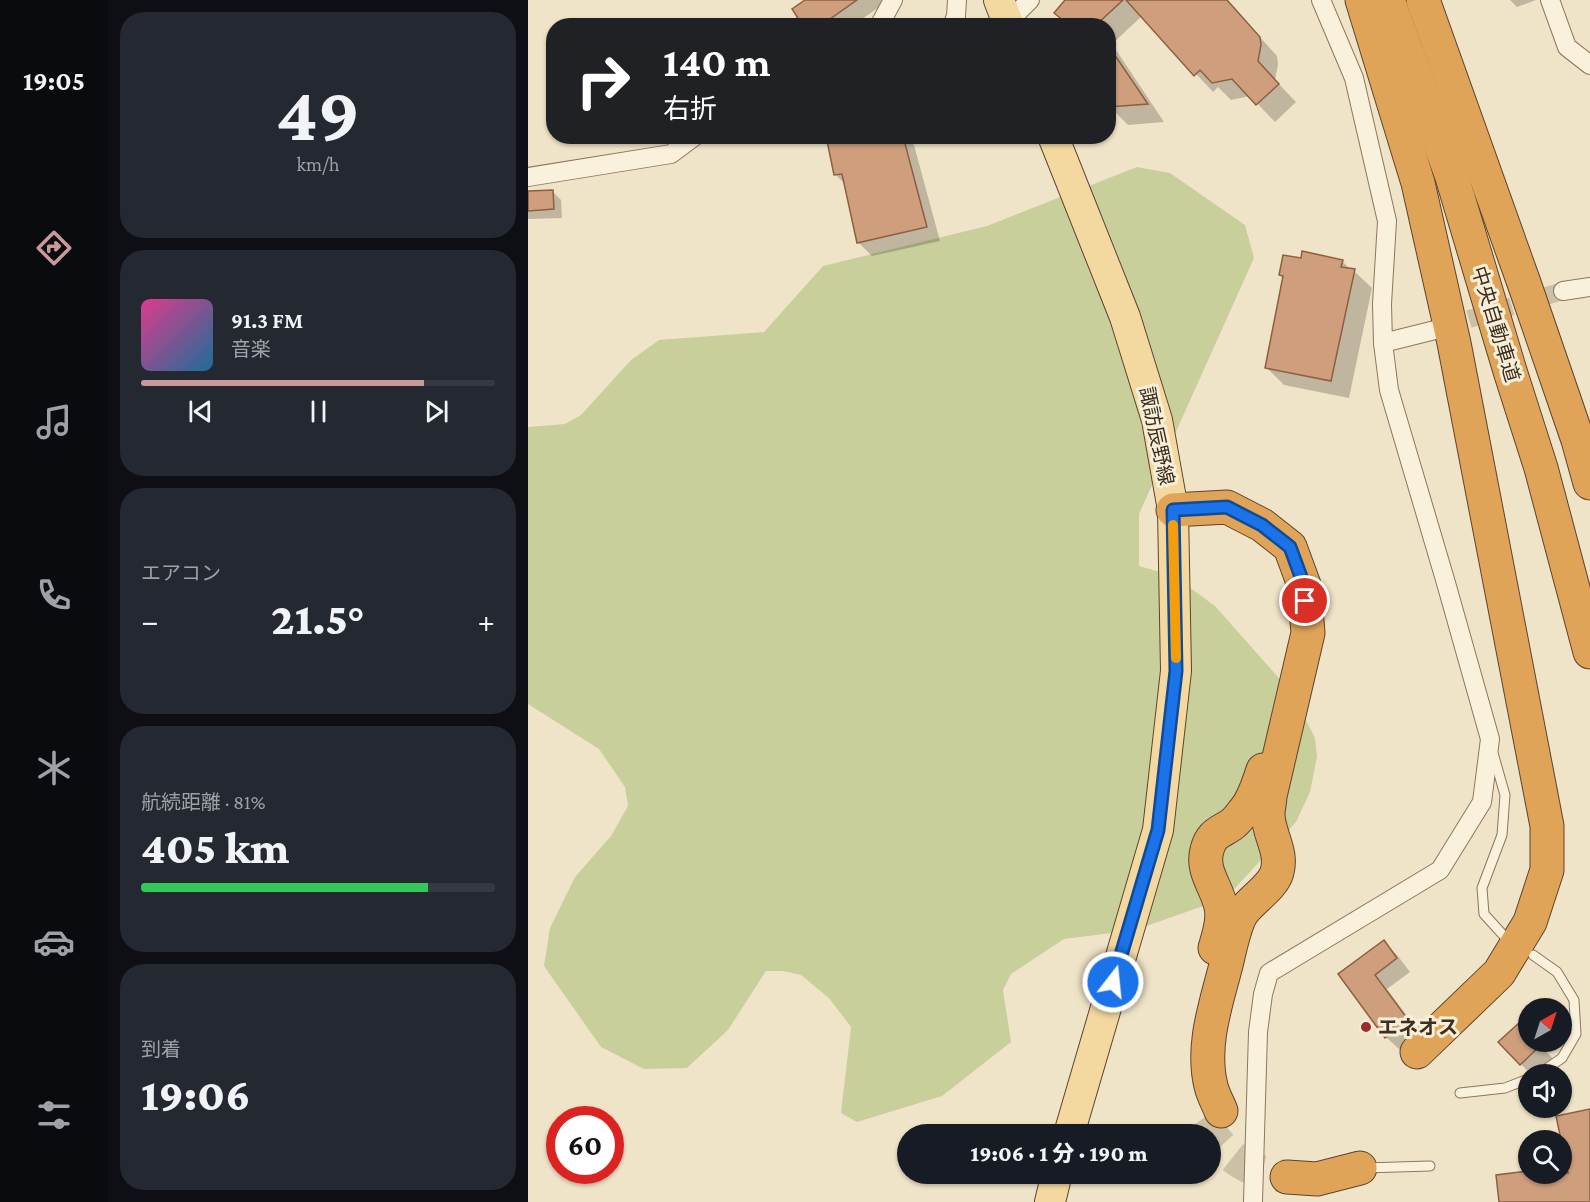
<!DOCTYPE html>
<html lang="ja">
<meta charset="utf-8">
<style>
:root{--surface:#171b24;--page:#242831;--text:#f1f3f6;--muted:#9ea1a6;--line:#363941;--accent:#cc999b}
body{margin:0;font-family:"Crimson Pro","Noto Sans JP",serif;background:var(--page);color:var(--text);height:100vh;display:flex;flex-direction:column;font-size:22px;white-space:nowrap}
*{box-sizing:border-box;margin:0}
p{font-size:20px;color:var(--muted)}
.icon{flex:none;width:33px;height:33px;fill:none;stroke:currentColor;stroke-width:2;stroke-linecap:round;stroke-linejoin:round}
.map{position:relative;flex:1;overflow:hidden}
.panel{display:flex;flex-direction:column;gap:12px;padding:12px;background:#0d0f14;width:420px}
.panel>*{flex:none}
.hud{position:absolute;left:18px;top:18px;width:570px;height:126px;border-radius:24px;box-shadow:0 2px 4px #0004;background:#202124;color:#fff;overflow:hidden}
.needle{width:39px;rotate:39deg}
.fabs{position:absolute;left:990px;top:998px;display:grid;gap:12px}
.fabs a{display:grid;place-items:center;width:54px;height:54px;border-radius:50%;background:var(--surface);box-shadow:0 2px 4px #0004;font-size:30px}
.speed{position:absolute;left:18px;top:1106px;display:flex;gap:12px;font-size:30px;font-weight:700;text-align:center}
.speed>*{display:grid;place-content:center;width:78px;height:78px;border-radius:50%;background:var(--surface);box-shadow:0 2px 4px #0004;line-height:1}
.speed .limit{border:9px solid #d22;background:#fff;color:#111}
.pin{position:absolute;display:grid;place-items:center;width:51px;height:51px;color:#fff;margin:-26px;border:3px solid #fff;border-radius:50%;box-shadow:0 2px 6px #0007}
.me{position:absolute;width:66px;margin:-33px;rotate:16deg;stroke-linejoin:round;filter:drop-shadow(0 0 4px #0008)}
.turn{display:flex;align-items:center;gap:21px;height:126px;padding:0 18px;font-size:27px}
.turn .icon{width:78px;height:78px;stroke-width:2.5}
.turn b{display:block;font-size:42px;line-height:51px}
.big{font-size:45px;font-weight:800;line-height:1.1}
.panel .tile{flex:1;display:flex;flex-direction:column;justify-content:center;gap:9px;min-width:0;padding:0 21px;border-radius:24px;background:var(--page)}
.panel .dial{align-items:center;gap:0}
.dial b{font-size:78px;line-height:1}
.song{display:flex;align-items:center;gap:18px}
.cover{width:72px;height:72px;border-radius:9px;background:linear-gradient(135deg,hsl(330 70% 55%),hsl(200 70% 35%))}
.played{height:6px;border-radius:3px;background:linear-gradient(90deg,var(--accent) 80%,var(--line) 80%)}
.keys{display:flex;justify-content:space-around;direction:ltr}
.heat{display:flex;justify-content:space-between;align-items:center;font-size:33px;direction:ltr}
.charge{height:9px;border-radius:4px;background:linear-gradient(90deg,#34c759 81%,var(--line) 0)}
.trip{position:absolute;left:369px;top:1124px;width:324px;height:60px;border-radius:30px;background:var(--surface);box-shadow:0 2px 4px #0004;font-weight:800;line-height:60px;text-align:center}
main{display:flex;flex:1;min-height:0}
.tabs{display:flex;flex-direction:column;width:108px;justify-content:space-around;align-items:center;background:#090b0e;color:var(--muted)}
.tabs .icon{width:42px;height:42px}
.tabs .active{color:var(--accent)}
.tabs b{font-size:27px;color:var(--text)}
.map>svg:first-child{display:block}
.green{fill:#c9cf9b}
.shadow{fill:#0003}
.building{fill:#cf9f7d;stroke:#8d5f41;stroke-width:1.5}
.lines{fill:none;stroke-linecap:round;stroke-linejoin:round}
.minor-tunnel{stroke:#ccc0a6;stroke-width:18;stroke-dasharray:18 9;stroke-linecap:butt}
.motorway-tunnel{stroke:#ccc0a6;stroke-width:33;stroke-dasharray:33 16;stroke-linecap:butt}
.service-casing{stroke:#8d765c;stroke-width:11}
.minor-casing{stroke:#8d765c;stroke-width:20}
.primary-casing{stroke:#5b4430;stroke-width:32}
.motorway-casing{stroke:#5b4430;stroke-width:35}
.service{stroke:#faf1dc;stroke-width:9}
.minor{stroke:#faf1dc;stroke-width:18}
.primary{stroke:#f3d9a0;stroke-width:30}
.motorway{stroke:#e0a458;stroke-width:33}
.route-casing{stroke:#114b97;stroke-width:15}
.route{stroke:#1a73e8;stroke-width:10}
.slow{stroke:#f59e0b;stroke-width:10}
.poi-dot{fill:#9e2a2b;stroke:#f7eed8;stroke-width:2}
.labels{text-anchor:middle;stroke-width:6;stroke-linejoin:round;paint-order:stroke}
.street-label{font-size:20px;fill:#3d2e20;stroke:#f7eed8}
.poi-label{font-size:20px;font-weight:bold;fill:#3d2e20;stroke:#f7eed8;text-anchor:start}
</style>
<main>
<nav class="tabs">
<b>19:05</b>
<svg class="icon active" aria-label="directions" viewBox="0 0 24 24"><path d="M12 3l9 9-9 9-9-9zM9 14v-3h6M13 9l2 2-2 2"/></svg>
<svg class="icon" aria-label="music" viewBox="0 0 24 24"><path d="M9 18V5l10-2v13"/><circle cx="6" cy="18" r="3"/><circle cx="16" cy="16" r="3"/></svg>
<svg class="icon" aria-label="phone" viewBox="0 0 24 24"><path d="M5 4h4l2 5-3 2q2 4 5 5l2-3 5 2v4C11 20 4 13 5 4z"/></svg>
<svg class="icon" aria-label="climate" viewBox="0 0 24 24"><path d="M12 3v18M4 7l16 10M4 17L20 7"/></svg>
<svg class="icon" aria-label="car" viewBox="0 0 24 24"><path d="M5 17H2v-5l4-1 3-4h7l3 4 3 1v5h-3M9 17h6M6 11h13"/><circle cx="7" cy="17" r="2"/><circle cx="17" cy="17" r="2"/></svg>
<svg class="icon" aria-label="filters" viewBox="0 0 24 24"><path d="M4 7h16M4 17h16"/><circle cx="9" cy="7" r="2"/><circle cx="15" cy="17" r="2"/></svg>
</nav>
<section class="panel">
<div class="tile dial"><b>49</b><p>km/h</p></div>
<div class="tile">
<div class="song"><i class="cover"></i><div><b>91.3 FM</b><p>音楽</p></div></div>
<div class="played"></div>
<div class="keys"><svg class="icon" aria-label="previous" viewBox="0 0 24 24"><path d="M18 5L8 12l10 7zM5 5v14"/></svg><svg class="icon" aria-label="pause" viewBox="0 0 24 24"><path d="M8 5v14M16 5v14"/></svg><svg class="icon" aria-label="next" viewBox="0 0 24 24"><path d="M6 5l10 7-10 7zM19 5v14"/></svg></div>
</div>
<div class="tile"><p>エアコン</p>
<div class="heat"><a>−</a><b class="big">21.5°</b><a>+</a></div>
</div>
<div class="tile"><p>航続距離 · 81%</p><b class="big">405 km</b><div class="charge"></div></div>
<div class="tile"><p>到着</p><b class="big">19:06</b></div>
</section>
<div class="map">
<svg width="1062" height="1202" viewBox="0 0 1062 1202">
<rect width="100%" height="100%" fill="#f0e4c8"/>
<polygon class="green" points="609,167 642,173 717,225 726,258 611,514 611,566 646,576 687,606 765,694 787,738 789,757 782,792 768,822 698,898 607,930 536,939 483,974 475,990 483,1042 414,1096 329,1122 313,1113 323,1027 301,998 273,975 255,971 238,971 200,1030 159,1068 116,1069 73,1047 16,966 22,928 47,877 83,836 100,806 97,787 71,749 0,704 0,427 37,424 53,415 103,360 131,340 236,332 295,266 459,226"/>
<g class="shadow">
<polygon points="279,0 355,0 357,3 324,26 270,26 265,19 271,16"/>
<polygon points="539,0 699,0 749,56 750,64 747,80 768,102 747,122 722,96 703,100 690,87 685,92 614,16 584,44 636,122 600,125 582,107 580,26 532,26 537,22"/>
<polygon points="982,0 1008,0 989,7"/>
<polygon points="299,136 378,136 386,145 412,241 344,256 330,242 317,184 308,175"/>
<polygon points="24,191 33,200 34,218 0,219 0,192"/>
<polygon points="774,260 814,261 823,270 826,271 844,288 821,398 756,385 738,367 756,279 752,275"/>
<polygon points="856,942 869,955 882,972 859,989 893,1035 872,1050 858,1037 812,974"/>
<polygon points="992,1024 1000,1032 1000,1041 1009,1041 1026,1060 1010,1074 1002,1074 993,1064"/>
<polygon points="1062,1111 1062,1202 973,1202 970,1176 1000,1173 1034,1173 1034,1168 1040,1168"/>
</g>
<g class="building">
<polygon points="277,0 329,0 292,26 275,26 264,9"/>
<polygon points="537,0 595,0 567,26 542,26 526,13"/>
<polygon points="598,0 699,0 732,37 733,45 730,61 751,84 728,105 704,79 684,83 672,70 666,76"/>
<polygon points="580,45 620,104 580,107"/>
<polygon points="298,136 375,136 399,227 329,243 314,174 306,175"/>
<polygon points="25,190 26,209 0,211 0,191"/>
<polygon points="774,251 815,260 813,267 827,269 803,381 737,368 755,276 751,275 755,255 773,258"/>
<polygon points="856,940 869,958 847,975 881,1021 857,1038 810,974"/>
<polygon points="992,1022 1000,1031 1000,1041 1010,1041 1013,1045 992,1065 970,1042"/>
<polygon points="1062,1109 1062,1202 971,1202 968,1175 1000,1171 1000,1173 1040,1173 1028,1116"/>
</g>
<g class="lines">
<polyline class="minor-tunnel" points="915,327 1035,291"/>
<path class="motorway-tunnel" d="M673,1120C685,1137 698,1155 717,1165C729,1172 745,1174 759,1177"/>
<g class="service-casing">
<g id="service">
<polyline points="965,753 977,795 974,835 954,888 956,914 976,936"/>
<polyline points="1005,955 1029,972 1046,1000 1048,1034 1034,1058 1011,1074"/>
<polyline points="932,1093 977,1088 1000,1079"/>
<polyline points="836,1168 902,1166"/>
</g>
</g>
<g class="minor-casing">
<g id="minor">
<polyline points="1022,0 1039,47 1062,65"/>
<polyline points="480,22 502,0"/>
<polyline points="351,26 365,0"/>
<polyline points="424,26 428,16 429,0"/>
<polyline points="0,177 143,154 167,136"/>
<polyline points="1035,291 1062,287"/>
<polyline points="855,343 907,330"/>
<polyline points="725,1202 730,1032 735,994 741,973 912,870 954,802 962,739 918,583 861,390 855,343 854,304 859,221 826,78 793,0"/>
</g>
</g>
<g class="primary-casing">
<g id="primary">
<polyline points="471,0 481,26"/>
<polyline points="525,136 597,317 629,420 645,510 648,671 630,830 541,1134"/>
<polyline points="522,1202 529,1173"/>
</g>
</g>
<g class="motorway-casing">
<g id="motorway">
<polyline points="834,0 890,183 926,343 1019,826 1019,870 1002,922 971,973 889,1052"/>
<polyline points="860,0 924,177 982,371 1013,468 1062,652"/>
<polyline points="895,0 996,283 1050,440 1062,483"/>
<path d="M645,510L699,507L734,525L762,547L776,585L780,633L742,796C742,802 740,808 740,814C740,834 755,851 749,872C745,887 724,899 714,913C706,926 702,949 698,965C688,1004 673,1046 683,1086C685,1095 690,1103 693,1111"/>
<path d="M687,948C691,935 696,920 693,907C689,887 673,871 679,850C683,834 691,833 703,825C708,822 712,816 716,811C726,800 730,784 735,770"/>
<polyline points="759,1177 789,1179 832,1168"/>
</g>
</g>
<use href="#service" class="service"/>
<use href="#minor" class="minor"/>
<use href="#primary" class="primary"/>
<use href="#motorway" class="motorway"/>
</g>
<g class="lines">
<g class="route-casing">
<polyline id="route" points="585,982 630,830 648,671 645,510 699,507 734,525 762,547 776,585 777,601"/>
</g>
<use href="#route" class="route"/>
<polyline class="slow" points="645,525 648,658"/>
</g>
<circle class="poi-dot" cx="838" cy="1027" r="6"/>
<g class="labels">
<g class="street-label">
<text transform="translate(968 324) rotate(73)" y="7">中央自動車道</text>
<text transform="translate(629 436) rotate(78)" y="7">諏訪辰野線</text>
</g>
<g class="poi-label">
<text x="850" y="1034">エネオス</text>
</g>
</g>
</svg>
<div class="fabs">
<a><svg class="needle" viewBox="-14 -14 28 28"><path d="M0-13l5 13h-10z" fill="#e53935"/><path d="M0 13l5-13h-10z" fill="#9ea1a6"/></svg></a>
<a><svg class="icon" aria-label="sound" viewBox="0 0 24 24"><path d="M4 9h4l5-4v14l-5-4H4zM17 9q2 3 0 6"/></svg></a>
<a><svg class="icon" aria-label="search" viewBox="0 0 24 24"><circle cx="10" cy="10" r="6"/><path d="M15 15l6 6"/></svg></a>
</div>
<div class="speed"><div class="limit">60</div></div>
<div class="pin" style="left:777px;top:601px;background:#d93025"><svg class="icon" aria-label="arrive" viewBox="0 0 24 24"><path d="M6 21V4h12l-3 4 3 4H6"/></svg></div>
<svg class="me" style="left:585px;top:982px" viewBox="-20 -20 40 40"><circle r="17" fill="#1a73e8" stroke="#fff" stroke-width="3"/><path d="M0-11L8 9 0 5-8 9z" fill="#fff"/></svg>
<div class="trip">19:06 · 1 分 · 190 m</div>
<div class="hud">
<div class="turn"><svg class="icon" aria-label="right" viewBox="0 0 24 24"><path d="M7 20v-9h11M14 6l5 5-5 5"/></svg><div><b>140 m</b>右折</div></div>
</div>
</div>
</main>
